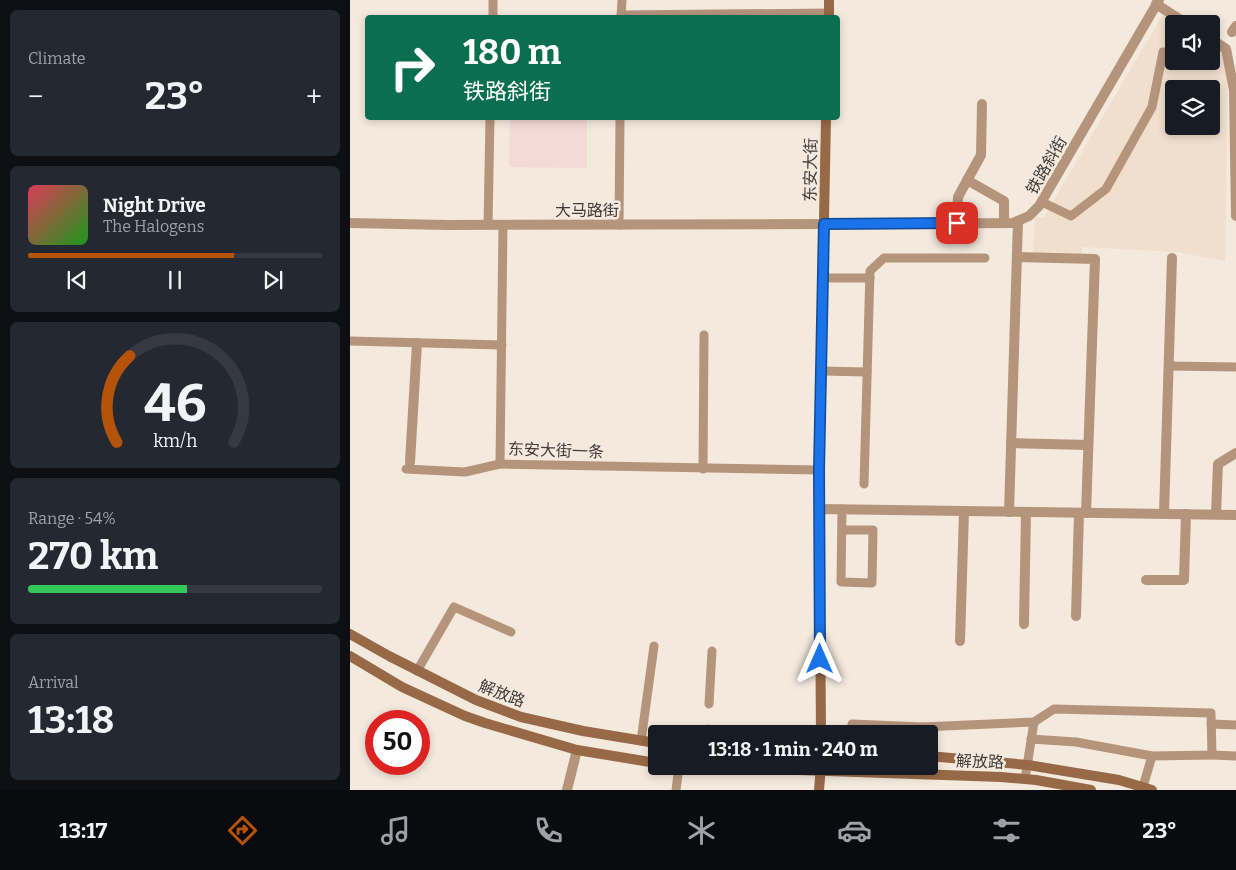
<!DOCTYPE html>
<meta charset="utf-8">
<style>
:root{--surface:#171b24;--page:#242831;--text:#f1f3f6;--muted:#9ea1a6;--line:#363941;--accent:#b45309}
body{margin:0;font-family:Bitter,"Noto Sans SC",serif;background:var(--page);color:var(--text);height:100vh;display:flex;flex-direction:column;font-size:19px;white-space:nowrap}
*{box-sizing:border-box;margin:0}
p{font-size:16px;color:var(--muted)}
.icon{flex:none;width:28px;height:28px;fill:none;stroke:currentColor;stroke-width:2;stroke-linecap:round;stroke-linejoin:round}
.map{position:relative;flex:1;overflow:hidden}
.sheet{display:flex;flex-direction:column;gap:10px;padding:10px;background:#0d0f14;width:350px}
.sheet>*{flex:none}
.hud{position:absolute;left:15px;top:15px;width:475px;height:105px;border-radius:5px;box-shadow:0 2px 8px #0003;background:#0b6e4f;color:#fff;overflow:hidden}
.fabs{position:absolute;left:815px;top:15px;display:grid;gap:10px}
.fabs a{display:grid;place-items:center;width:55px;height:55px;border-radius:5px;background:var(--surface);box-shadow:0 2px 8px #0003;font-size:25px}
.speed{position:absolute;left:15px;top:710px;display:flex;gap:10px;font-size:25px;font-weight:700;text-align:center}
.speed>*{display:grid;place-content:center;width:65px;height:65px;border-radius:50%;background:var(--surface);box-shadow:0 2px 8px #0003;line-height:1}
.speed .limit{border:8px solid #d22;background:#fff;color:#111}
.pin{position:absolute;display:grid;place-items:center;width:42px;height:42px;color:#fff;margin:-21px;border-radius:10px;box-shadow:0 2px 8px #0006}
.me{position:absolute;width:55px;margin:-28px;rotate:0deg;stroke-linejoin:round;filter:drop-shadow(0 0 4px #0008)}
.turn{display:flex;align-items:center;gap:18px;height:105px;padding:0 15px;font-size:22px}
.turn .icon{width:65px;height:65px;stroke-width:2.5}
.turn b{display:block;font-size:35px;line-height:42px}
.big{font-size:38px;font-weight:700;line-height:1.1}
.sheet .widget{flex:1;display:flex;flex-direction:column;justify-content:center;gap:8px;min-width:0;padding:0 18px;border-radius:8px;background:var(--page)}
.sheet .dial{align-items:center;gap:0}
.dial svg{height:130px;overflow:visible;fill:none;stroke:var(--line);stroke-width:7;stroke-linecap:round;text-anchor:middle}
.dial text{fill:var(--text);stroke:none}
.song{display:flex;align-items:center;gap:15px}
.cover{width:60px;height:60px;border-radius:8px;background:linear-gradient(135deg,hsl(350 70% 55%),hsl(120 70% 35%))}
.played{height:5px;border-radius:2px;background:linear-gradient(90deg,var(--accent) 70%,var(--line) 70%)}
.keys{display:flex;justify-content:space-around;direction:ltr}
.heat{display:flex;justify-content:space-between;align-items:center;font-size:28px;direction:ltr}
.charge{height:8px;border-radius:4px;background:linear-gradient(90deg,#34c759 54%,var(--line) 0)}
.trip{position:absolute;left:298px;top:725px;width:290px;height:50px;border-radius:5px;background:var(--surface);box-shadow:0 2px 8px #0003;font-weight:700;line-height:50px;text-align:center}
.menu{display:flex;height:80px;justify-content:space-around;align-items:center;background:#090b0e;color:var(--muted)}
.menu .icon{width:35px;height:35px}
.menu .selected{color:var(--accent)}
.menu b{font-size:22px;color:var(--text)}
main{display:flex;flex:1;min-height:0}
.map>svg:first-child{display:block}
.built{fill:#f0dfcd;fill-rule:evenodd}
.education{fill:#f4dad4}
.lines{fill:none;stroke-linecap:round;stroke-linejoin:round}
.service{stroke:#b5947c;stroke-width:9}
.minor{stroke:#b5947c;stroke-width:10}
.tertiary{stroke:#b5947c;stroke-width:10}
.secondary{stroke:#986946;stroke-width:10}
.route-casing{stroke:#114b97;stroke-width:12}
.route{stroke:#1a73e8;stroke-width:9}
.labels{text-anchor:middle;stroke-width:5;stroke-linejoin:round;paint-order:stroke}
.street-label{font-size:16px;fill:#403b37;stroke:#f4e9dd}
</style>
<main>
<section class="sheet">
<div class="widget"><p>Climate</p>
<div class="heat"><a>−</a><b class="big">23°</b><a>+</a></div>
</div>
<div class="widget">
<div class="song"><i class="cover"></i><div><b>Night Drive</b><p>The Halogens</p></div></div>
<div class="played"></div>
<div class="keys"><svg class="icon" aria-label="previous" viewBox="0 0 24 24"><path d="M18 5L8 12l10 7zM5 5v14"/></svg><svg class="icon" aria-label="pause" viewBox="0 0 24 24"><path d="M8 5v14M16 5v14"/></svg><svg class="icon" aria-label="next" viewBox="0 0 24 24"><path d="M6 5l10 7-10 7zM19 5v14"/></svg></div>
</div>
<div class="widget dial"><svg viewBox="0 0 100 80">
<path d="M14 69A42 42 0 1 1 86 69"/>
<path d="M14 69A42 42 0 0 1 22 16" stroke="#b45309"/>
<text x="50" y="56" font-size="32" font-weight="700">46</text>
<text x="50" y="72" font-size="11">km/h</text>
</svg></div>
<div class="widget"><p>Range · 54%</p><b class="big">270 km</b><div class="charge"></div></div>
<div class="widget"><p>Arrival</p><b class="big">13:18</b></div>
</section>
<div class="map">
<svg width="886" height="790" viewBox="0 0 886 790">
<rect width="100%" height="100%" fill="#f4e9dd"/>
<path class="built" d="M813,14L828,24H824V61H861V45L871,51L878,81L875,261L827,252L732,247V256L683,254L685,217H694ZM824,89H861V126H824Z"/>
<polygon class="education" points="160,118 237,118 237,168 159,167"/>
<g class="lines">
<g class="service">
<polyline points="271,15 479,13"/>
<polyline points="143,18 143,0"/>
<polyline points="271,18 272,0"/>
<polyline points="692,202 721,216 756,189 802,107 813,52 824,53"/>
<polyline points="138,225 140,118"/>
<polyline points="153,225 150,464 469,470"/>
<polyline points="269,225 270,118"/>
<polyline points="473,278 520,278"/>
<polyline points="0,341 152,345"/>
<polyline points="819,366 886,367"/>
<polyline points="471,371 517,372"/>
<polyline points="56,469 115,472 150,464"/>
<polyline points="353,469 354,335"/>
<polyline points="514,484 520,271 534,258 635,258"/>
<polyline points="492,530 523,530 522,583 491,582 492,509"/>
<polyline points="67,671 104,607 161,632"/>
<polyline points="359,704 362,651"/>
<polyline points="502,724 572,727"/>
<polyline points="861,724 886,725"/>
<polyline points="358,734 358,729"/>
<polyline points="571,734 572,727 684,722 704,709 861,713 862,755 802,756 726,742 681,739"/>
<polyline points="291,741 304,646"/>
<polyline points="862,755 886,756"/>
<polyline points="675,779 684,722"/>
<polyline points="326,790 329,766"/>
<polyline points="792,790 802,756"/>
</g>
<g class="minor">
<polyline points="806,4 837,24"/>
<polyline points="882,32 886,26"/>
<polyline points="861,39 876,49 884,90 886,216"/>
<polyline points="617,180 654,201 654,223"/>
<polyline points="607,223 608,197 631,155 632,104"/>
<polyline points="474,224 663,223 679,216 689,206 809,0"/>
<polyline points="667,257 745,259 736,513"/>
<polyline points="661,443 738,445"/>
<polyline points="60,462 67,343"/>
<polyline points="659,512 668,221"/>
<polyline points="814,514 822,258"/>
<polyline points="866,514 868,464 886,453"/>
<polyline points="796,580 834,580 836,514"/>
<polyline points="726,616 729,513"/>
<polyline points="674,624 676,512"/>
<polyline points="610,641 614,511"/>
<polyline points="217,790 227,750"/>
</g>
<g class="tertiary">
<polyline points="0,223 98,225 474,224"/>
<polyline points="469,509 886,515"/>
</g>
<g class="secondary">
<polyline points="479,18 479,0"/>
<polyline points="0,634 39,656 126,700 171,717 233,731 306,743"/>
<polyline points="0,656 52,687 115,716 135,723 227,750 306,763"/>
<polyline points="471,734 469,470 476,118"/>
<polyline points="579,756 678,765 769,780 802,790"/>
<polyline points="337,766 651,777 686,780 741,790"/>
<polyline points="469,790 471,766"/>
</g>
</g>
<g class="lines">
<g class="route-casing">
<polyline id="route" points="470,659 469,470 474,224 607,223"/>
</g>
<use href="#route" class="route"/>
</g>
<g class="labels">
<g class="street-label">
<text transform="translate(696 165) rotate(-60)" y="6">铁路斜街</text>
<text transform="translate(460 170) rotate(-89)" y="6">东安大街</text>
<text x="237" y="216">大马路街</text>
<text transform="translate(206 450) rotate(2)" y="6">东安大街一条</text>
<text transform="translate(152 693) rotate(21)" y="6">解放路</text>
<text transform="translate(630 761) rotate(2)" y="6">解放路</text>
</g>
</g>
</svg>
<div class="fabs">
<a><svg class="icon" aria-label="sound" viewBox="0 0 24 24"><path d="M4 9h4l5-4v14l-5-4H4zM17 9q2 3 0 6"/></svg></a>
<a><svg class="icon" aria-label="layers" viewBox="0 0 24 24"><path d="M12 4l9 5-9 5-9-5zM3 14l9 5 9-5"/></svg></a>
</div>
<div class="speed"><div class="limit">50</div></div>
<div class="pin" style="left:607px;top:223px;background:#d93025"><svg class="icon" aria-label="arrive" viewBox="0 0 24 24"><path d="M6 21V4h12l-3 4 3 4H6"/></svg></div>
<svg class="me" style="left:470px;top:659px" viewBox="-20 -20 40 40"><path d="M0-17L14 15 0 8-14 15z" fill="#1a73e8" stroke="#fff" stroke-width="4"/></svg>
<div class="trip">13:18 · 1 min · 240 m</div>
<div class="hud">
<div class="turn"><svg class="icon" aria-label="right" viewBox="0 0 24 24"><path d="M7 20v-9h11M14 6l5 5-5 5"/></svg><div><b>180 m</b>铁路斜街</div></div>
</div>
</div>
</main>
<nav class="menu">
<b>13:17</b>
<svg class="icon selected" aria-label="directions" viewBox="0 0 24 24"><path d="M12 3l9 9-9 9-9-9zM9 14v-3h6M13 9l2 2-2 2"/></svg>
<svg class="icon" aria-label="music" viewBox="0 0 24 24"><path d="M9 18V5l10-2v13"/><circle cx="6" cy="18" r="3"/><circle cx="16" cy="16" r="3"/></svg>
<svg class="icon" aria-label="phone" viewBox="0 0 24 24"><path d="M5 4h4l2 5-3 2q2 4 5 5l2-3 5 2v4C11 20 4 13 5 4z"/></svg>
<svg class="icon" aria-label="climate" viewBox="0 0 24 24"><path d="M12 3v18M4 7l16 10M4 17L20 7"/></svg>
<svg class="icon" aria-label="car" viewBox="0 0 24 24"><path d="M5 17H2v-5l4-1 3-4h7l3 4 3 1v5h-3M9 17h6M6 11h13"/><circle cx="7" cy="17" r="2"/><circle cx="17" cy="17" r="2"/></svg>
<svg class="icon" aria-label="filters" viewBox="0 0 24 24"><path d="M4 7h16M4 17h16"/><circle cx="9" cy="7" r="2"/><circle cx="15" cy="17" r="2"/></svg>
<b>23°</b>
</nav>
